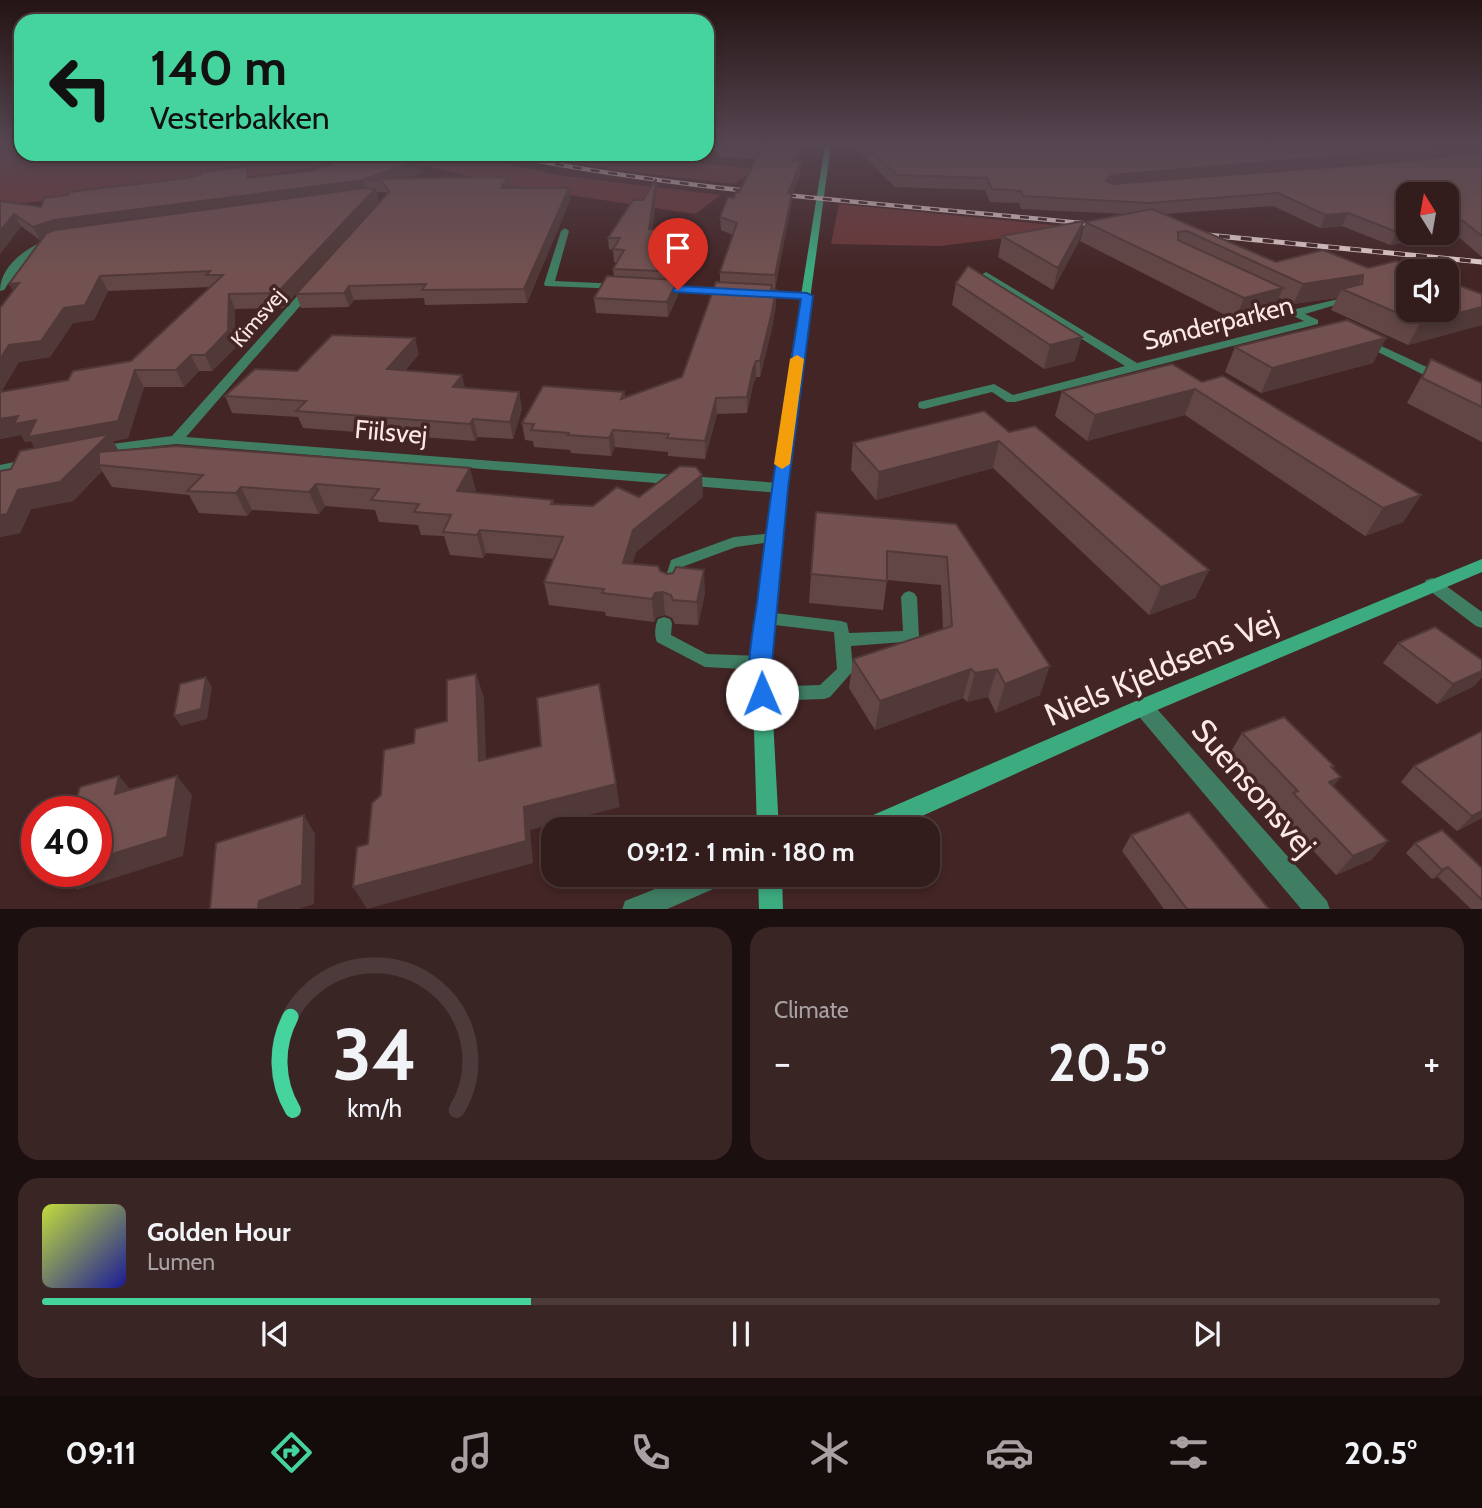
<!DOCTYPE html>
<meta charset="utf-8">
<style>
:root{--surface:#321c1c;--page:#3a2525;--text:#f1f3f6;--muted:#a8a1a3;--line:#4d3a3b;--accent:#46d49e}
body{margin:0;font-family:Cabin,sans-serif;background:var(--page);color:var(--text);height:100vh;display:flex;flex-direction:column;font-size:26px;white-space:nowrap}
*{box-sizing:border-box;margin:0}
p{font-size:23px;color:var(--muted)}
.icon{flex:none;width:38px;height:38px;fill:none;stroke:currentColor;stroke-width:2;stroke-linecap:round;stroke-linejoin:round}
.map{position:relative;height:909px;overflow:hidden}
.sheet{display:flex;flex-direction:column;gap:18px;padding:18px;background:#1c0f0f;flex:1}
.sheet>*{flex:none}
.banner{position:absolute;left:14px;top:14px;width:700px;height:147px;border-radius:21px;box-shadow:0 4px 10px #0003,0 0 0 2px var(--line);background:#46d49e;color:#111;overflow:hidden}
.needle{width:46px;rotate:349deg}
.controls{position:absolute;left:1396px;top:182px;display:grid;gap:14px}
.controls a{display:grid;place-items:center;width:63px;height:63px;border-radius:14px;background:var(--surface);box-shadow:0 4px 10px #0003,0 0 0 2px var(--line);font-size:35px}
.speed{position:absolute;left:21px;top:796px;display:flex;gap:14px;font-size:35px;font-weight:700;text-align:center}
.speed>*{display:grid;place-content:center;width:91px;height:91px;border-radius:50%;background:var(--surface);box-shadow:0 4px 10px #0003,0 0 0 2px var(--line);line-height:1}
.speed .limit{border:10px solid #d22;background:#fff;color:#111}
.pin{position:absolute;display:grid;place-items:center;width:60px;height:60px;color:#fff;margin:-72px -30px;border-radius:50% 50% 50% 0;rotate:-45deg;box-shadow:0 0 7px #0007}
.pin .icon{rotate:45deg}
.me{position:absolute;width:77px;margin:-38px;rotate:359deg;stroke-linejoin:round;filter:drop-shadow(0 0 5px #0008)}
.turn{display:flex;align-items:center;gap:24px;height:147px;padding:0 21px;font-size:32px}
.turn .icon{width:91px;height:91px;stroke-width:2.5}
.turn b{display:block;font-size:49px;line-height:60px}
.big{font-size:52px;font-weight:700;line-height:1.1}
.sheet .widget{flex:1;display:flex;flex-direction:column;justify-content:center;gap:10px;min-width:0;padding:0 24px;border-radius:21px;background:var(--page)}
.sheet .dial{align-items:center;gap:0}
.dial svg{height:182px;overflow:visible;fill:none;stroke:var(--line);stroke-width:7;stroke-linecap:round;text-anchor:middle}
.dial text{fill:var(--text);stroke:none}
.song{display:flex;align-items:center;gap:21px}
.cover{width:84px;height:84px;border-radius:10px;background:linear-gradient(135deg,hsl(70 70% 55%),hsl(240 70% 35%))}
.played{height:7px;border-radius:4px;background:linear-gradient(90deg,var(--accent) 35%,var(--line) 35%)}
.keys{display:flex;justify-content:space-around;direction:ltr}
.heat{display:flex;justify-content:space-between;align-items:center;font-size:38px;direction:ltr}
.sheet .tiles{flex:1;display:grid;gap:18px;grid-template-columns:1fr 1fr}
.widget:last-child{grid-column:span 2}
.trip{position:absolute;left:541px;top:817px;width:399px;height:70px;border-radius:21px;background:var(--surface);box-shadow:0 4px 10px #0003,0 0 0 2px var(--line);font-weight:700;line-height:70px;text-align:center}
.menu{display:flex;height:112px;justify-content:space-around;align-items:center;background:#140b0b;color:var(--muted)}
.menu .icon{width:49px;height:49px}
.menu .selected{color:var(--accent)}
.menu b{font-size:32px;color:var(--text)}
.map>svg:first-child{display:block}
.green{fill:#6c3737}
.lines{fill:none;stroke-linecap:round;stroke-linejoin:round}
.lane{fill:#3f7e63;fill-rule:evenodd}
.street{fill:#3f7e63;fill-rule:evenodd}
.secondary{fill:#3dab80;fill-rule:evenodd}
.rail-far1-casing{stroke:#e7d2d1;stroke-width:4.5}
.rail-casing{stroke:#e7d2d1;stroke-width:5}
.rail-far1{stroke:#432525;stroke-width:2.5;stroke-dasharray:9;stroke-linecap:butt}
.rail{stroke:#432525;stroke-width:3.5;stroke-dasharray:11;stroke-linecap:butt}
.wall{fill:#624645;fill-rule:evenodd}
.shaded-wall{fill:#503938}
.building{fill:#725150;stroke:#503938;stroke-width:2}
.route{fill:#1a73e8;stroke:#114b97;stroke-width:2}
.slow{fill:#f59e0b}
.labels{text-anchor:middle;stroke-width:7;stroke-linejoin:round;paint-order:stroke}
.far-street-label{font-size:21px;fill:#fce8e7;stroke:#432525}
.street-label{font-size:26px;fill:#fce8e7;stroke:#432525}
.near-street-label{font-size:32px;fill:#fce8e7;stroke:#432525}
</style>
<div class="map">
<svg width="1482" height="910" viewBox="0 0 1482 910">
<rect width="100%" height="100%" fill="#432525"/>
<g class="green">
<polygon points="0,145 21,145 21,154 465,154 557,175 721,195 695,214 511,186 395,159 0,206"/>
<polygon points="527,154 622,154 755,169 735,184 608,169"/>
<polygon points="839,204 1083,228 941,246 831,244"/>
</g>
<g class="lines">
<g class="lane">
<polygon points="774,533 779,535 781,538 779,541 736,547 682,567 676,587 671,588 666,587 664,583 671,560 734,537"/>
<polygon points="909,591 914,593 917,597 919,637 917,641 851,646 853,671 830,697 824,699 762,701 756,699 753,694 756,689 762,687 820,685 837,669 834,632 766,624 761,622 758,618 761,614 766,612 841,621 847,623 849,633 903,631 901,597 904,593"/>
<path d="M664,617L670,619L672,623L671,635L707,654L761,656L767,658L769,663L767,668L761,670L705,667L657,642C654,636 655,625 658,619Z"/>
</g>
<g class="street">
<polygon points="565,228 569,231 555,281 619,284 624,287 623,289 545,286 544,284 561,231"/>
<path d="M55,237L58,238V242C32,250 19,268 4,290L0,291C0,264 31,244 55,237Z"/>
<polygon points="986,272 1137,363 1304,321 1255,298 1255,294 1263,294 1296,309 1347,297 1352,300 1305,314 1318,320 1318,324 1015,402 1007,402 992,392 924,409 919,408 918,405 919,402 994,384 1013,395 1125,366 983,277 981,275"/>
<polygon points="310,285 314,286 314,290 186,437 779,483 786,488 779,493 176,444 92,453 90,450 92,447 97,446 172,436 306,286"/>
<polygon points="660,286 731,289 736,292 731,295 656,291 655,289"/>
<polygon points="758,291 808,293 813,296 808,299 754,296 754,292"/>
<polygon points="1364,338 1444,375 1446,378 1444,381 1436,381 1360,343 1360,339"/>
<polygon points="29,459 34,460 36,463 34,466 0,473 0,465"/>
<polygon points="1432,578 1438,580 1482,612 1482,628 1476,626 1426,588 1424,584 1426,580"/>
<polygon points="1143,699 1150,701 1327,901 1330,910 1302,910 1136,713 1133,707 1136,701"/>
<polygon points="690,875 731,875 727,883 665,910 622,910 625,901"/>
</g>
<g class="secondary">
<polygon points="825,145 831,145 796,402 770,663 779,830 757,830 752,663 784,402"/>
<polygon points="1482,559 1482,572 1150,713 891,830 854,830 857,822 1136,701"/>
<polygon points="758,875 782,875 783,910 759,910"/>
</g>
<g class="rail-far1-casing">
<path id="rail-far1" d="M502,154C696,193 895,204 1092,224"/>
</g>
<g class="rail-casing">
<polyline id="rail" points="1197,234 1482,262"/>
</g>
<use href="#rail-far1" class="rail-far1"/>
<use href="#rail" class="rail"/>
</g>
<g class="wall">
<polygon points="707,145 804,145 797,162 800,174 792,195 791,206 775,289 772,289 776,290 776,305 772,328 760,377 756,377 753,385 747,413 717,414 705,459 668,456 668,452 615,447 611,456 571,453 570,450 534,447 533,441 525,440 522,423 624,392 625,397 682,377 720,283 720,272 733,235 721,230 720,217 739,192 757,159 718,157 718,151 707,150"/>
<polygon points="852,145 1482,145 1482,257 1455,234 1390,245 1342,226 1320,228 1273,206 1164,214 1276,262 1368,268 1482,294 1482,325 1408,345 1331,310 1337,298 1293,304 1279,298 1274,309 1235,320 1080,241 1085,222 1125,214 1021,209 1019,203 990,202 985,190 895,187"/>
<path d="M419,158L422,172L404,178L508,177L510,188H569L570,200L527,303L425,305L424,298L354,300L349,307L301,308L296,294L386,194L385,192H376L379,202L283,308L235,309V348L212,371H199L184,387H144L128,438L113,441L119,451L476,490L474,493L553,500L554,504L593,506L639,497H703L636,552L632,564L660,571L705,593L698,625L675,624L672,618L665,615L657,617L654,622L606,616L605,612L549,605L544,582L554,559L486,553L483,558L450,555L444,536L421,535L418,525L379,522L375,510L325,506L319,514L252,510L247,516L199,513L189,495L112,487L102,471L73,501L31,509L20,533L0,537V471L11,469L35,448L31,441L25,442L21,435L0,439V308L13,291L9,284L43,239L40,240L21,226L0,254V201L41,207L251,178ZM211,287L131,361L68,380L1,392L19,362L50,357L73,323L94,320L108,291Z"/>
<polygon points="656,179 657,190 652,229 702,231 703,243 683,284 678,284 678,295 668,317 596,313 594,298 614,277 613,269 617,262 614,262 613,250 609,249 608,238 643,200"/>
<polygon points="1084,221 1079,241 1053,290 998,257 1002,236"/>
<polygon points="956,283 1075,361 1044,369 952,305"/>
<polygon points="1386,338 1373,363 1261,393 1225,372 1235,347"/>
<polygon points="419,354 405,371 465,388 519,392 522,409 513,439 478,437 475,441 303,428 298,417 232,413 225,396 297,371"/>
<polygon points="1431,359 1482,383 1482,442 1407,403"/>
<polygon points="1202,382 1421,495 1403,522 1365,536 1185,415 1087,441 1055,416 1062,391"/>
<polygon points="1009,432 1209,570 1195,598 1149,615 993,468 876,500 851,470 853,443"/>
<polygon points="956,524 1040,695 996,713 988,697 967,702 963,698 875,730 849,688 853,659 943,629 941,585 887,580 883,610 809,603 811,574"/>
<polygon points="1398,643 1482,660 1482,677 1474,686 1437,704 1383,663"/>
<polygon points="1242,733 1334,766 1333,769 1334,786 1388,841 1371,860 1336,875 1278,813 1281,808 1230,753"/>
<polygon points="1414,766 1482,818 1457,831 1401,782"/>
<polygon points="1131,835 1269,909 1164,909 1122,851"/>
<polygon points="1415,843 1482,868 1482,909 1471,909 1438,877 1432,879 1406,853"/>
</g>
<g class="shaded-wall">
<polygon points="800,145 804,145 792,173 792,162"/>
<polygon points="1470,145 1482,145 1482,154 1109,187 1106,181 1112,175"/>
<polygon points="419,161 422,172 385,185 382,181 364,179"/>
<polygon points="801,162 800,174 792,195 791,206 775,289 775,275 788,193"/>
<polygon points="508,177 510,189 501,188"/>
<polygon points="656,179 657,190 650,241 649,229"/>
<polygon points="364,180 368,191 44,234 46,238 40,240 33,227 54,220"/>
<polygon points="569,188 570,200 527,303 524,289"/>
<polygon points="375,189 379,202 283,308 277,293"/>
<polygon points="1348,213 1342,226 1320,228 1326,215"/>
<polygon points="14,214 21,226 0,254 0,231"/>
<polygon points="1462,220 1455,234 1390,245 1397,232 1409,230 1409,233 1447,233 1447,223"/>
<polygon points="1084,221 1079,241 1053,290 1058,268"/>
<polygon points="702,231 703,243 683,284 683,272"/>
<polygon points="1363,275 1354,294 1342,289 1337,298 1293,304 1303,284"/>
<polygon points="100,276 108,291 94,320 73,323 50,357 19,362 0,393 0,359 9,345 64,308"/>
<polygon points="678,280 678,295 668,317 667,302"/>
<polygon points="19,283 18,299 9,284"/>
<polygon points="349,286 354,300 349,307 344,293"/>
<polygon points="1283,288 1274,309 1235,320 1244,298"/>
<polygon points="776,290 776,305 772,328 760,377 760,361"/>
<polygon points="229,294 235,309 235,348 212,371 205,355"/>
<polygon points="1482,307 1482,325 1408,345 1420,323"/>
<polygon points="1082,337 1075,361 1044,369 1050,345"/>
<polygon points="415,338 419,354 392,386 387,369"/>
<polygon points="1386,338 1373,363 1261,393 1272,368"/>
<polygon points="191,355 199,371 184,387 176,370"/>
<polygon points="756,361 756,377 753,385 747,413 747,397 753,369"/>
<polygon points="135,370 144,387 128,438 113,441 120,453 99,465 102,471 73,501 31,509 20,533 0,537 0,515 18,490 40,455 31,441 25,442 21,435 0,439 0,419"/>
<polygon points="462,375 466,392 453,387"/>
<polygon points="1195,389 1185,415 1087,441 1095,415"/>
<polygon points="519,392 522,409 513,439 510,422"/>
<polygon points="716,398 717,414 705,459 705,441"/>
<polygon points="473,419 478,437 475,441 470,424"/>
<polygon points="613,430 615,447 611,456 609,438"/>
<polygon points="999,441 993,468 876,500 879,472"/>
<polygon points="470,468 476,490 463,513 457,491"/>
<polygon points="702,475 703,497 636,552 626,586 623,563 633,530"/>
<polygon points="316,484 325,506 319,514 309,492"/>
<polygon points="241,487 252,510 247,516 236,493"/>
<polygon points="1421,495 1403,522 1365,536 1383,508"/>
<polygon points="480,530 486,553 483,558 477,535"/>
<polygon points="704,570 705,593 698,625 697,602"/>
<polygon points="1209,570 1195,598 1149,615 1161,587"/>
<polygon points="663,592 665,615 657,617 654,622 652,599 655,593"/>
<polygon points="1050,666 1040,695 996,713 1005,684"/>
<polygon points="971,669 963,698 875,730 880,701"/>
<polygon points="997,669 988,697 967,702 975,673"/>
<polygon points="1482,671 1482,677 1474,686 1437,704 1453,684"/>
<polygon points="476,674 484,697 487,785 479,761"/>
<polygon points="206,677 212,687 207,719 181,726 174,716"/>
<polygon points="119,776 135,795 115,794"/>
<polygon points="177,776 192,795 183,856 77,890 58,872 96,872 96,859"/>
<polygon points="1341,777 1325,796 1329,782"/>
<polygon points="616,784 620,807 530,830 533,863 367,909 353,887 524,807"/>
<polygon points="1482,811 1482,818 1457,831 1472,816"/>
<polygon points="304,815 315,834 314,904 299,909 258,909 259,901"/>
<polygon points="1388,841 1371,860 1336,875 1353,856"/>
<polygon points="1448,867 1438,877 1432,879 1442,870"/>
</g>
<g class="building">
<polygon points="719,145 800,145 792,162 801,162 788,193 792,194 775,275 720,272 737,223 720,217 728,197 734,198 736,192 739,192 762,148 718,146"/>
<polygon points="864,145 1470,145 1112,175 1106,181 1113,184 1418,160 1482,152 1482,236 1462,220 1447,223 1447,194 1409,194 1409,230 1397,232 1348,213 1326,215 1278,193 1148,203 1023,196 1021,191 992,189 987,178 897,175"/>
<polygon points="329,156 419,158 419,161 364,179 508,177 501,188 569,188 524,289 422,290 426,284 349,286 344,293 296,294 389,192 382,181 364,180 54,220 33,227 14,214 0,231 0,201 41,207 44,198 68,195 70,192 186,178 200,175 201,172 247,166 248,178 316,170 315,167 331,165"/>
<polygon points="656,179 649,229 702,231 683,272 613,269 624,250 613,249 620,238 608,238 633,200 643,200"/>
<polygon points="364,188 375,189 277,293 229,294 228,331 205,355 191,355 176,370 135,370 118,421 28,437 36,420 14,424 18,416 0,419 0,392 68,380 73,371 131,361 223,275 206,275 210,271 100,276 85,305 64,308 41,341 9,345 0,359 0,308 19,283 9,284 45,235 44,234 55,230"/>
<polygon points="1152,209 1276,262 1323,250 1368,268 1396,261 1423,271 1409,271 1409,310 1447,310 1447,281 1482,294 1482,307 1420,323 1342,289 1362,284 1363,275 1303,284 1187,231 1178,232 1178,240 1283,288 1244,298 1085,222"/>
<polygon points="1084,221 1058,268 1002,236"/>
<polygon points="968,266 1082,337 1050,345 956,283"/>
<polygon points="607,276 678,280 667,302 594,298"/>
<polygon points="716,282 772,285 771,290 776,290 772,312 760,361 756,361 753,369 747,397 716,398 705,441 667,438 669,434 613,430 609,438 568,435 569,433 531,430 534,424 522,423 543,386 624,392 621,399 682,377"/>
<polygon points="1347,320 1386,338 1272,368 1235,347"/>
<polygon points="332,335 415,338 387,369 462,375 453,387 519,392 510,422 473,419 470,424 296,411 306,401 225,396 255,369 297,371"/>
<polygon points="1431,359 1482,383 1482,407 1422,378"/>
<polygon points="1172,364 1202,382 1223,376 1421,495 1383,508 1195,389 1095,415 1062,391"/>
<polygon points="984,411 1009,432 1035,426 1209,570 1161,587 999,441 879,472 853,443"/>
<polygon points="109,434 60,482 18,490 7,514 0,515 0,471 11,469 20,451"/>
<polygon points="176,446 470,468 457,491 553,500 551,504 593,506 617,487 639,497 680,466 696,467 702,475 633,530 623,563 658,566 660,571 667,574 673,573 676,567 704,570 697,602 673,600 671,595 663,592 655,593 652,599 602,593 604,589 544,582 563,537 480,530 477,535 443,532 451,515 414,512 419,504 371,500 379,489 316,484 309,492 241,487 236,493 187,491 203,475 99,465 99,452"/>
<polygon points="816,512 956,524 1050,666 1005,684 997,669 975,673 971,669 880,701 853,659 952,626 947,557 887,551 887,581 811,574"/>
<polygon points="1435,627 1482,660 1482,671 1453,684 1398,643"/>
<polygon points="476,674 479,761 541,746 537,698 599,684 616,784 524,807 526,841 353,887 357,847 368,844 372,803 381,795 384,750 414,743 415,729 447,721 447,680"/>
<polygon points="206,677 201,709 174,716 180,684"/>
<polygon points="1284,717 1334,766 1331,767 1341,777 1329,782 1388,841 1353,856 1293,793 1298,791 1242,733"/>
<polygon points="1482,731 1482,811 1472,816 1414,766"/>
<polygon points="119,776 115,794 177,776 167,837 96,859 96,812 73,812 80,787"/>
<polygon points="1189,812 1269,909 1187,909 1131,835"/>
<polygon points="304,815 302,885 259,901 258,909 210,909 216,843"/>
<polygon points="1442,830 1482,868 1482,900 1448,867 1442,870 1415,843"/>
</g>
<linearGradient id="sky" x2="0" y2="1"><stop stop-color="#251414"/><stop offset="0.53" stop-color="#554651"/><stop offset="1" stop-color="#554651" stop-opacity="0"/></linearGradient>
<rect width="1482" height="272" fill="url(#sky)"/>
<path class="route" d="M678,286L807,293L813,296L788,488L772,663L773,694L770,701L762,703L754,701C742,676 755,622 758,595C770,496 785,398 801,299L674,292L673,290Z"/>
<polygon class="slow" points="797,355 804,359 790,464 782,469 774,464 790,359"/>
<g class="labels">
<g class="far-street-label">
<text transform="translate(258 318) rotate(-49)" y="7">Kimsvej</text>
</g>
<g class="street-label">
<text transform="translate(1218 323) rotate(-14)" y="9">Sønderparken</text>
<text transform="translate(391 432) rotate(5)" y="9">Fiilsvej</text>
</g>
<g class="near-street-label">
<text transform="translate(1161 668) rotate(-23)" y="11">Niels Kjeldsens Vej</text>
<text transform="translate(1254 788) rotate(49)" y="11">Suensonsvej</text>
</g>
</g>
</svg>
<div class="controls">
<a><svg class="needle" viewBox="-14 -14 28 28"><path d="M0-13l5 13h-10z" fill="#e53935"/><path d="M0 13l5-13h-10z" fill="#a8a1a3"/></svg></a>
<a><svg class="icon" aria-label="sound" viewBox="0 0 24 24"><path d="M4 9h4l5-4v14l-5-4H4zM17 9q2 3 0 6"/></svg></a>
</div>
<div class="speed"><div class="limit">40</div></div>
<div class="pin" style="left:678px;top:290px;background:#d93025"><svg class="icon" aria-label="arrive" viewBox="0 0 24 24"><path d="M6 21V4h12l-3 4 3 4H6"/></svg></div>
<svg class="me" style="left:762px;top:694px" viewBox="-20 -20 40 40"><circle r="19" fill="#fff"/><path d="M0-13L10 11 0 6-10 11z" fill="#1a73e8"/></svg>
<div class="trip">09:12 · 1 min · 180 m</div>
<div class="banner">
<div class="turn"><svg class="icon" aria-label="left" viewBox="0 0 24 24"><path d="M17 20v-9H6M10 6l-5 5 5 5"/></svg><div><b>140 m</b>Vesterbakken</div></div>
</div>
</div>
<section class="sheet">
<div class="tiles">
<div class="widget dial"><svg viewBox="0 0 100 80">
<path d="M14 69A42 42 0 1 1 86 69"/>
<path d="M14 69A42 42 0 0 1 13 28" stroke="#46d49e"/>
<text x="50" y="56" font-size="32" font-weight="700">34</text>
<text x="50" y="72" font-size="11">km/h</text>
</svg></div>
<div class="widget"><p>Climate</p>
<div class="heat"><a>−</a><b class="big">20.5°</b><a>+</a></div>
</div>
<div class="widget">
<div class="song"><i class="cover"></i><div><b>Golden Hour</b><p>Lumen</p></div></div>
<div class="played"></div>
<div class="keys"><svg class="icon" aria-label="previous" viewBox="0 0 24 24"><path d="M18 5L8 12l10 7zM5 5v14"/></svg><svg class="icon" aria-label="pause" viewBox="0 0 24 24"><path d="M8 5v14M16 5v14"/></svg><svg class="icon" aria-label="next" viewBox="0 0 24 24"><path d="M6 5l10 7-10 7zM19 5v14"/></svg></div>
</div>
</div>
</section>
<nav class="menu">
<b>09:11</b>
<svg class="icon selected" aria-label="directions" viewBox="0 0 24 24"><path d="M12 3l9 9-9 9-9-9zM9 14v-3h6M13 9l2 2-2 2"/></svg>
<svg class="icon" aria-label="music" viewBox="0 0 24 24"><path d="M9 18V5l10-2v13"/><circle cx="6" cy="18" r="3"/><circle cx="16" cy="16" r="3"/></svg>
<svg class="icon" aria-label="phone" viewBox="0 0 24 24"><path d="M5 4h4l2 5-3 2q2 4 5 5l2-3 5 2v4C11 20 4 13 5 4z"/></svg>
<svg class="icon" aria-label="climate" viewBox="0 0 24 24"><path d="M12 3v18M4 7l16 10M4 17L20 7"/></svg>
<svg class="icon" aria-label="car" viewBox="0 0 24 24"><path d="M5 17H2v-5l4-1 3-4h7l3 4 3 1v5h-3M9 17h6M6 11h13"/><circle cx="7" cy="17" r="2"/><circle cx="17" cy="17" r="2"/></svg>
<svg class="icon" aria-label="filters" viewBox="0 0 24 24"><path d="M4 7h16M4 17h16"/><circle cx="9" cy="7" r="2"/><circle cx="15" cy="17" r="2"/></svg>
<b>20.5°</b>
</nav>
